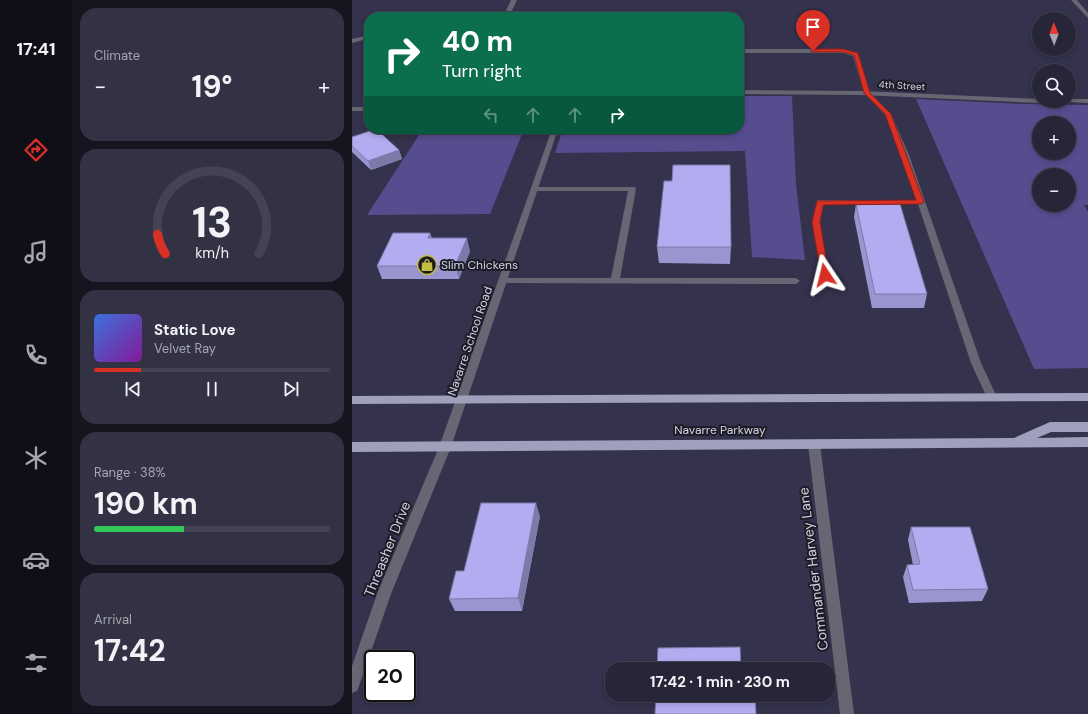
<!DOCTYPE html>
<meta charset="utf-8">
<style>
:root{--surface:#272639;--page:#333244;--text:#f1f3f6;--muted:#a4a5ae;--line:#434353;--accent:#d93025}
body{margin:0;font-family:"DM Sans",sans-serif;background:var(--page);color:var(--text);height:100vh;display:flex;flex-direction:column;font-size:15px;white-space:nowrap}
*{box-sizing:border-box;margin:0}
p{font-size:13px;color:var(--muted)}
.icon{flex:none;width:22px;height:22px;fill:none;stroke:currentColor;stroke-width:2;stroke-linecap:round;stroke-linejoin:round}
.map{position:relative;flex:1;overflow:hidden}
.details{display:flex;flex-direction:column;gap:8px;padding:8px;background:#15151f;width:280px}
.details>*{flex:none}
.hud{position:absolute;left:12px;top:12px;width:380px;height:122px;border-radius:16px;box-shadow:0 2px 6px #0003,0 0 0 1px var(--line);background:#0b6e4f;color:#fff;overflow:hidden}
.needle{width:26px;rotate:359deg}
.fabs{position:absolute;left:680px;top:12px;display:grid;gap:8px}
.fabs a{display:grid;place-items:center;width:44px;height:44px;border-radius:50%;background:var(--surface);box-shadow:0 2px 6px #0003,0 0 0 1px var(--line);font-size:20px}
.speed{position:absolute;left:12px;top:650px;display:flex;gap:8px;font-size:20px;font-weight:700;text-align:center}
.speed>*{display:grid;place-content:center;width:52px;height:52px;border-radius:50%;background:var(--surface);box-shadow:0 2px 6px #0003,0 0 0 1px var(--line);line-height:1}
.speed .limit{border:2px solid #111;border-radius:6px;background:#fff;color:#111}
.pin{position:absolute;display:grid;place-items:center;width:34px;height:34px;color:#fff;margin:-41px -17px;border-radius:50% 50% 50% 0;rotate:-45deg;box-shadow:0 0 4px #0007}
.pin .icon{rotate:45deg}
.me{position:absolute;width:44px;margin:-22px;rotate:350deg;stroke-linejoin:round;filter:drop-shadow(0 0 3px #0008)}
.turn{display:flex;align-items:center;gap:14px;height:84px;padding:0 12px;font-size:18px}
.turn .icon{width:52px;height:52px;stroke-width:2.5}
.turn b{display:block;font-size:28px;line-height:34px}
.lanes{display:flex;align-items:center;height:38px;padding:0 12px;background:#0003;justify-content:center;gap:20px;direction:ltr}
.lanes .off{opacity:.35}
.big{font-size:30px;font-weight:700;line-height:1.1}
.details .tile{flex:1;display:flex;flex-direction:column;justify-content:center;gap:6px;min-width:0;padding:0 14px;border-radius:16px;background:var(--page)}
.details .dial{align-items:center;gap:0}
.dial svg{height:104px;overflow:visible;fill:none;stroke:var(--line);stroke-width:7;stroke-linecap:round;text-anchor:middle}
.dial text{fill:var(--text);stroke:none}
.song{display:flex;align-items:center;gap:12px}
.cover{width:48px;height:48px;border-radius:6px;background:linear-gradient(135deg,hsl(220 70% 55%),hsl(290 70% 35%))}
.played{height:4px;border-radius:2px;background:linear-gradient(90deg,var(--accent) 20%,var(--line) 20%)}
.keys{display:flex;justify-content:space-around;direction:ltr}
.heat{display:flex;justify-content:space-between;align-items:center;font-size:22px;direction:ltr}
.charge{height:6px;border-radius:3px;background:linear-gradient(90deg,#34c759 38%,var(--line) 0)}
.trip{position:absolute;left:253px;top:662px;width:230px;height:40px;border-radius:16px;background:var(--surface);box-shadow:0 2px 6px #0003,0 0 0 1px var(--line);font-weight:700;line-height:40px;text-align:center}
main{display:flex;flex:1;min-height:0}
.tab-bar{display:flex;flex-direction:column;width:72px;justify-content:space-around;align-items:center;background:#100f17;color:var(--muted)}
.tab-bar .icon{width:28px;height:28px}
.tab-bar .selected{color:var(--accent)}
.tab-bar b{font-size:18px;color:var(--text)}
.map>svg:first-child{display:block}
.green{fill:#554d8e;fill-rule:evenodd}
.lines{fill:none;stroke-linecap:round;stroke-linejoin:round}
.service{fill:#676774;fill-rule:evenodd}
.minor{fill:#676774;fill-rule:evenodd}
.trunk{fill:#a1a0bc;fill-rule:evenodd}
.wall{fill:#9995cf}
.shaded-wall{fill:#7d79a9}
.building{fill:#b2adf1;stroke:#7d79a9}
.route{fill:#d93025;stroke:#8d1f18}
.labels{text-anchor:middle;stroke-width:4;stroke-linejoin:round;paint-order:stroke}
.far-street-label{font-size:10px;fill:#d2d2e2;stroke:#1c1c27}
.poi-label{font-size:12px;fill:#d2d2e2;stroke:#1c1c27;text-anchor:start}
.street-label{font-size:12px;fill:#d2d2e2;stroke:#1c1c27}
.near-street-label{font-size:14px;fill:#d2d2e2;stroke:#1c1c27}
</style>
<main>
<nav class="tab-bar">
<b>17:41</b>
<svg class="icon selected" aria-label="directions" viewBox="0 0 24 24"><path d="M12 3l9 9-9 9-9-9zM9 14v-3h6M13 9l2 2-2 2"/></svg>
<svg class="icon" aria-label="music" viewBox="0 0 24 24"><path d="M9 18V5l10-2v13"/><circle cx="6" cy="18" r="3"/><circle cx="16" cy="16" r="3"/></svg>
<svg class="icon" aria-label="phone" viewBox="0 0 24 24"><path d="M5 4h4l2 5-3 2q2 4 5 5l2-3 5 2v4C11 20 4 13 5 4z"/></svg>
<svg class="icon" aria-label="climate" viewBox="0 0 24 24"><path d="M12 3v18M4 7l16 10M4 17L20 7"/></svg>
<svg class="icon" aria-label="car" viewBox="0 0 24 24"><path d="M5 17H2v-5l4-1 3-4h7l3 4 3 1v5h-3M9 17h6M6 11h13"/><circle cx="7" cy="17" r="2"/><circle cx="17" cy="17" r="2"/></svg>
<svg class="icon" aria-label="filters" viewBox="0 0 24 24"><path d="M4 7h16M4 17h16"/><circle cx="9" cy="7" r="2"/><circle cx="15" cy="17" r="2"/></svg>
</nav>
<section class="details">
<div class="tile"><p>Climate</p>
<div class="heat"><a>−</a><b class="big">19°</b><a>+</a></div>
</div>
<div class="tile dial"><svg viewBox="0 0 100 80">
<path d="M14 69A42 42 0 1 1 86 69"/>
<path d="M14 69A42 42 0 0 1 8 54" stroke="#d93025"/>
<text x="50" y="56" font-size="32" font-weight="700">13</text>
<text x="50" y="72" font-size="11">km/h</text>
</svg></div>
<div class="tile">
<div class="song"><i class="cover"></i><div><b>Static Love</b><p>Velvet Ray</p></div></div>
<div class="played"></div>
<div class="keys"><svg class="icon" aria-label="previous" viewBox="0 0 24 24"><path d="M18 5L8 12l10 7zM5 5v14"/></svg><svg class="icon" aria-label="pause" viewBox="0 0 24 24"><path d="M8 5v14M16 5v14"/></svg><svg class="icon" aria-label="next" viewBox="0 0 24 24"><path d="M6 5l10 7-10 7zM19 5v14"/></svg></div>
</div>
<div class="tile"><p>Range · 38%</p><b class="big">190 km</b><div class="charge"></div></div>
<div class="tile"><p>Arrival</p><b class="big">17:42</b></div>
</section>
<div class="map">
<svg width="736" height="714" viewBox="0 0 736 714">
<rect width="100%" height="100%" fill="#34324c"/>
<g class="green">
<polygon points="387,96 440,96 444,184 453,260 400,257 393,151 203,153 211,129 387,129"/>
<path d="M564,99L670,104L736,105V205H732L736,212V368L682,369ZM687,123H717V153H687ZM687,175H717V205H687Z"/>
<polygon points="71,129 172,129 138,214 15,215"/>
</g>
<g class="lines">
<g class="service">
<polygon points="159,0 165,0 157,17 151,17"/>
<polygon points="387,49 491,49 506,54 518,92 539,114 557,155 629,363 645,397 644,400 636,400 619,363 566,204 472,204 468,222 477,275 473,278 469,275 460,222 465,200 564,200 549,155 533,115 512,93 501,56 491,53 387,53"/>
<rect x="0" y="107" width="17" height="4"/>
<polygon points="180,187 283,187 284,189 268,278 444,278 448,281 444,284 149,283 148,281 152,278 259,278 276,191 180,191"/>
</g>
<g class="minor">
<polygon points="719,0 725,0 736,13 736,18"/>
<polygon points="13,36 16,38 15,39 0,43 0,39"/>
<polygon points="387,90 509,91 687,99 687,101 690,101 687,103 509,95 387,94"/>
<polygon points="717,99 736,99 736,103 715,102 714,101 717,101"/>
<polygon points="200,129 206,129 99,447 39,594 7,686 5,691 0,693 0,666 25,594 87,447"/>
<polygon points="462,440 466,441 468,444 502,714 488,714 456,444 458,441"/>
</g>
<g class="trunk">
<polygon points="736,393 736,401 0,404 0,396"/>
<polygon points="698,422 736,422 736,432 699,432 685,438 736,437 736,447 0,452 0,442 662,438"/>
</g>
</g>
<g class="wall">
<polygon points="0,137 47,150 50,159 19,170 0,152"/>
<polygon points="504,204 575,294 572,308 520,308 502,217"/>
<polygon points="78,233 80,238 118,251 107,279 30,279 25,266"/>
<polygon points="305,247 379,247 378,264 307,263"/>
<polygon points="188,516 170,611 103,611 97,599 112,571"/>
<polygon points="559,527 636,589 630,601 557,603 551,577 555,565 561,565 556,540"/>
</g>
<g class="shaded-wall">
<polygon points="47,150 50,159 19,170 16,161"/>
<polygon points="78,233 82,246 76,238"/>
<polygon points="115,238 118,251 107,279 103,266"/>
<polygon points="184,503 188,516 170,611 166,598"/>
</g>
<g class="building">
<polygon points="24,129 47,150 16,161 0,146 0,137"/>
<polygon points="321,165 378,165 379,247 305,247 312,181 320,181"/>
<polygon points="504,204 548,204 575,294 523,294"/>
<polygon points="41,233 78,233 76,238 115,238 103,266 25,266"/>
<polygon points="129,503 184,503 166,598 97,599 104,571 112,571"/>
<polygon points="559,527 618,527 636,589 561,590 555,565 568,564"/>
<polygon points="388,647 389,669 305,669 306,648"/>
<polygon points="304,695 403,695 404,714 303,714"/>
</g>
<polygon class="route" points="461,49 491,49 506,53 518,93 539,114 572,202 569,204 471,205 468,222 477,275 473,277 469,275 460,222 465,201 564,200 533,114 512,93 502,55 491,52 459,52"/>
<defs>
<g id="shop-ring" transform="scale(1)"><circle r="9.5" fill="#1c1c27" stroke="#c1be40" stroke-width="1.5"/><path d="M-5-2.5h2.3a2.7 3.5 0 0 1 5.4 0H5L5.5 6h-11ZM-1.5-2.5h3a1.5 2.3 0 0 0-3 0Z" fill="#c1be40"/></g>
</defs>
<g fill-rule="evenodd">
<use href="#shop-ring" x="75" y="265"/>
</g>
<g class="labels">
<g class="far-street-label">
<text transform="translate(550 85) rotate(3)" y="4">4th Street</text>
</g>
<g class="poi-label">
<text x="89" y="269">Slim Chickens</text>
</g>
<g class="street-label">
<text transform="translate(118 341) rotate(-71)" y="4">Navarre School Road</text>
<text x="368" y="434">Navarre Parkway</text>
</g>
<g class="near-street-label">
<text transform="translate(35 549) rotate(-68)" y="5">Threasher Drive</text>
<text transform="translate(461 569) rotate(-97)" y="5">Commander Harvey Lane</text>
</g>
</g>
</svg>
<div class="fabs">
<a><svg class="needle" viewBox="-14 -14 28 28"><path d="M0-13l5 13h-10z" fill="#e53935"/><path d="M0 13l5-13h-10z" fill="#a4a5ae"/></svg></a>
<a><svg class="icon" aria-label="search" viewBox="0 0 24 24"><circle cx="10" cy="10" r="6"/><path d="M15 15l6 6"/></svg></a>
<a>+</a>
<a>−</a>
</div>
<div class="speed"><div class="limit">20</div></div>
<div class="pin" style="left:461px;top:51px;background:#d93025"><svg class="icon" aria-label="arrive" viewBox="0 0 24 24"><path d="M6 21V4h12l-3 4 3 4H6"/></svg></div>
<svg class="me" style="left:473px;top:275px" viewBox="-20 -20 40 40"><path d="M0-17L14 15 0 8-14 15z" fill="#d93025" stroke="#fff" stroke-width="4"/></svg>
<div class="trip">17:42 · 1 min · 230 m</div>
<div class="hud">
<div class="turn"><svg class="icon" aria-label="right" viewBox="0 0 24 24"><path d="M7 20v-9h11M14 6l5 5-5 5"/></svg><div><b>40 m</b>Turn right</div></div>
<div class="lanes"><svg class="icon off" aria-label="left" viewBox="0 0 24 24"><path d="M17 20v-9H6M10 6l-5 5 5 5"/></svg><svg class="icon off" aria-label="ahead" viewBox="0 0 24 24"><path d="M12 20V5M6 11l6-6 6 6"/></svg><svg class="icon off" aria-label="ahead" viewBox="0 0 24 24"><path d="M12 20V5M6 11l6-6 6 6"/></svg><svg class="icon" aria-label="right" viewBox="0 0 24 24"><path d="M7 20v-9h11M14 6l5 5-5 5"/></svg></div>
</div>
</div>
</main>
